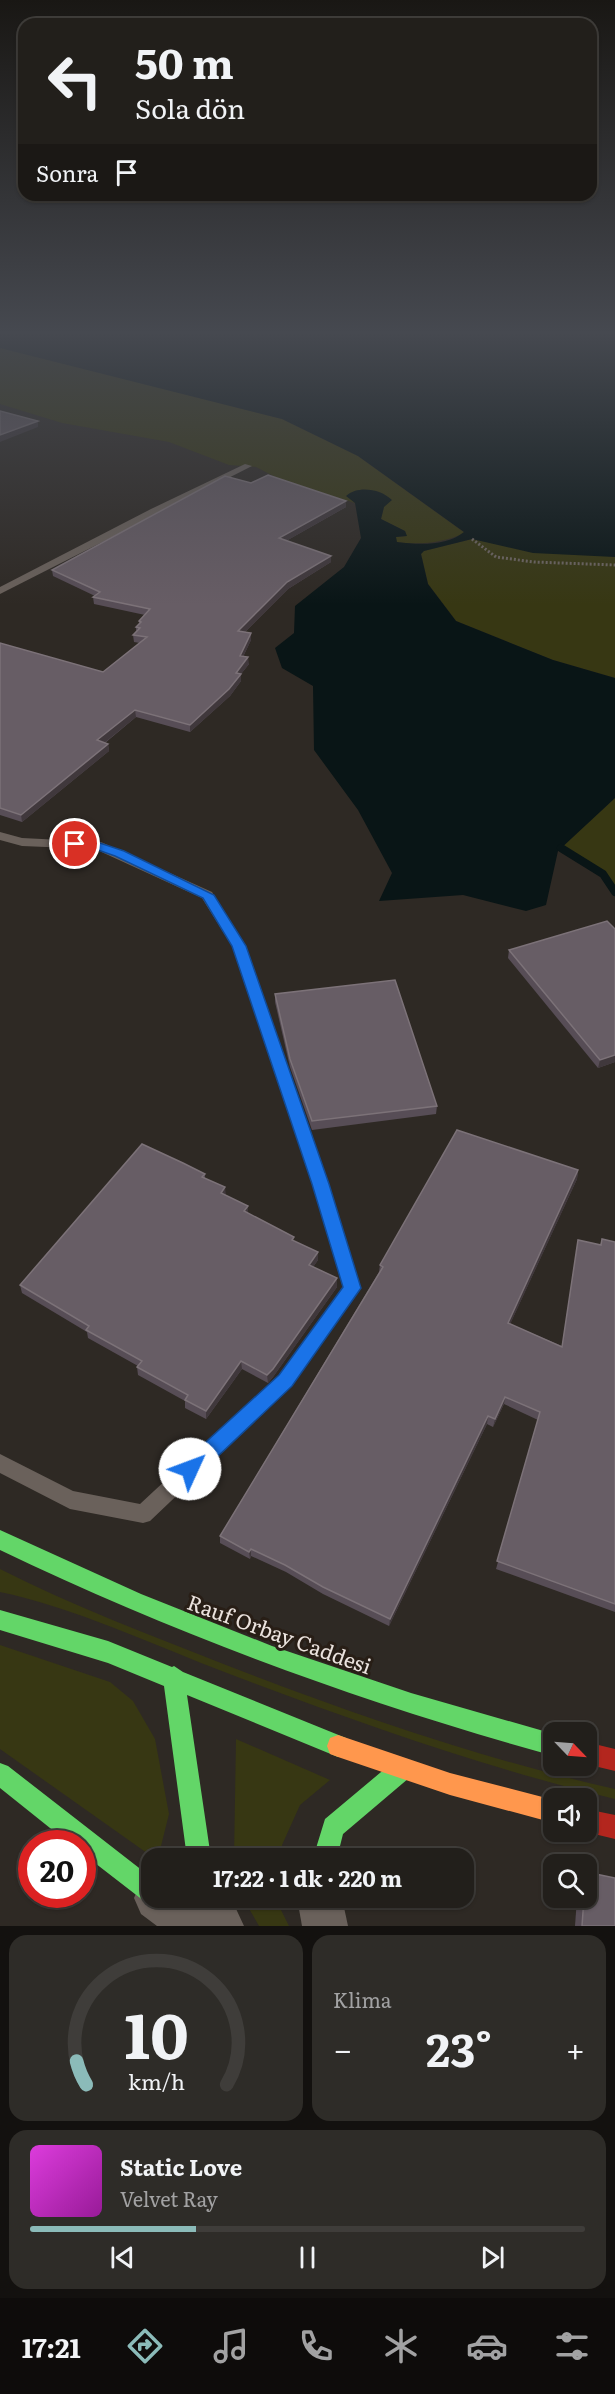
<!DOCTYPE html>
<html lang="tr">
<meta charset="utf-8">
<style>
:root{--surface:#221f1b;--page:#2e2c28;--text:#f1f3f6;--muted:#a2a2a3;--line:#3f3d3a;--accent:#8bbbb9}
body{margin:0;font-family:Literata,serif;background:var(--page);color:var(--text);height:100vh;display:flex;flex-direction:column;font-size:22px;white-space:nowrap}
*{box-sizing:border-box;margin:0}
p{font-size:20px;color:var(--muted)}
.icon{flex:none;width:33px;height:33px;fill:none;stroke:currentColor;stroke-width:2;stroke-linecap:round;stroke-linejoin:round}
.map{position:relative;height:1926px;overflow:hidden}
.drawer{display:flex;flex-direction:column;gap:9px;padding:9px;background:#13110f;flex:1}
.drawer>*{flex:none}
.guide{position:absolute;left:18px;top:18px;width:579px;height:183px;border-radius:18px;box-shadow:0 2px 4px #0004,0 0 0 2px var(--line);background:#221f1b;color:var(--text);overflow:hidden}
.needle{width:39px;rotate:115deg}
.buttons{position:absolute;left:543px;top:1722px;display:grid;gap:12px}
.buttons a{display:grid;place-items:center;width:54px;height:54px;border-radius:12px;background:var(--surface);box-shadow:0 2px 4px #0004,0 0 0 2px var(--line);font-size:30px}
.speed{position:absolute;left:18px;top:1830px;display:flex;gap:12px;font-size:30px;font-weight:700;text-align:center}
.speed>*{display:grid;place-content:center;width:78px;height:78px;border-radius:50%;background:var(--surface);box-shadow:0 2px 4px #0004,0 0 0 2px var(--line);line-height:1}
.speed .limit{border:9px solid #d22;background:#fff;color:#111}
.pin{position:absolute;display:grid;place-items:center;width:51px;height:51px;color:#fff;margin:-26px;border:3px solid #fff;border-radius:50%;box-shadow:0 2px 6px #0007}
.me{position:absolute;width:66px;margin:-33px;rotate:47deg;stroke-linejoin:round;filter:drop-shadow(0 0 4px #0008)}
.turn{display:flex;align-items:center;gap:21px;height:126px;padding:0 18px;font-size:27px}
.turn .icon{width:78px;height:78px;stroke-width:2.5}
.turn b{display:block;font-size:42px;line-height:51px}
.then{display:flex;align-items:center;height:57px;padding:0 18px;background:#0003;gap:12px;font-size:22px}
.big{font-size:45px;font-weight:700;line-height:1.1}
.drawer .card{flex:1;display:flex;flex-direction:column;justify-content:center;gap:9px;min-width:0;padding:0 21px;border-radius:18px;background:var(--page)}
.drawer .dial{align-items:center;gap:0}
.dial svg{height:156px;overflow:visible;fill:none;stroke:var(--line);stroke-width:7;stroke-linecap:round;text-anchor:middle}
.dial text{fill:var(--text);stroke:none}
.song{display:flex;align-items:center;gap:18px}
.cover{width:72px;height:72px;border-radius:9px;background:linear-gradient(135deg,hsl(300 70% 55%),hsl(300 70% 35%))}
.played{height:6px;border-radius:3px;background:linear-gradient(90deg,var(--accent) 30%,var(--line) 30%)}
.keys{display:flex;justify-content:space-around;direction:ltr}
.heat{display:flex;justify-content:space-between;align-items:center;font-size:33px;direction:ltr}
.drawer .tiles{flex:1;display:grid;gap:9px;grid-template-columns:1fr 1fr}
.card:last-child{grid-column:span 2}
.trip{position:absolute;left:141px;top:1848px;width:333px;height:60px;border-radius:18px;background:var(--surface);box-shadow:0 2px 4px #0004,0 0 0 2px var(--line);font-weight:700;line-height:60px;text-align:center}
.dock{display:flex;height:96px;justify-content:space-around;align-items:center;background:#0e0c0b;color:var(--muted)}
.dock .icon{width:42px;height:42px}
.dock .on{color:var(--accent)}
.dock b{font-size:27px;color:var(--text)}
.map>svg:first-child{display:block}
.green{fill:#373713}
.water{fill:#091516}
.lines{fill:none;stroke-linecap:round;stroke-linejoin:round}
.stream{stroke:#091516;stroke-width:8}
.path{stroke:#6e6662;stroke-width:3;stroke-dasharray:2 2;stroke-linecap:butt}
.lane{fill:#6a615b;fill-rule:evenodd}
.street{fill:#6a615b;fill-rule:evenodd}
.fast{fill:#63d668;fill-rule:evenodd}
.slow{fill:#ff974d;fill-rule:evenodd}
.jam{fill:#b3261e;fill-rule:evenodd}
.wall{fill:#574d56}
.shaded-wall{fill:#40383c}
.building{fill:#675d65;stroke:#7c7278;stroke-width:1.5}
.route{fill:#1a73e8;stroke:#114b97;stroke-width:1.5}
.labels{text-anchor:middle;stroke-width:6;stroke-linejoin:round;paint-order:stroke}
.near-street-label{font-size:21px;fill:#ebe3de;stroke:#281e16}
</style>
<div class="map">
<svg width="615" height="1926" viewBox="0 0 615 1926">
<rect width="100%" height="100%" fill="#2e2924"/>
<g class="green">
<path d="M0,347L282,419L358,456L465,533C441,543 422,545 396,542V537L406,536L405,531L381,519L384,507L355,503L283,481L256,467L229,465L169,442L62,423L0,404Z"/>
<polygon points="472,539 615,557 615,678 553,660 456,621 428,584 421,554 423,551"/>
<polygon points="615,798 615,886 561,848"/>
<path d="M0,1569C73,1606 150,1635 226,1665C353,1714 482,1759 615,1789V1799C482,1767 354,1721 227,1673C156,1646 73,1607 0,1592Z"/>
<polygon points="0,1645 110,1682 133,1701 155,1739 169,1814 158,1858 154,1858 0,1749"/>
<polygon points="236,1739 330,1780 300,1805 282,1845 282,1858 234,1858"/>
<polygon points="243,1898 281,1898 281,1910 289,1926 259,1926"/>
</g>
<path class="water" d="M0,335H615V557L533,553L472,539L424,551L421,554L428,584L456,621L553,660L615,678V798L558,851L546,905L526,911L463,895L379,901L392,873L358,810L314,750L313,686L282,668L275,648L294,633L295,606L344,567L361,538L355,503L346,496C358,485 381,489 392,500L384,507L381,519L405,531L407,536L396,537L397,542C419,545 447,546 464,532L358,456L282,419L0,348Z"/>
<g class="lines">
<polyline class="stream" points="561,848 603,874 615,892"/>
<polyline class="path" points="472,539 496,557 534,562 615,565"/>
<g class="lane">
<polygon points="245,464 252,466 0,594 0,587 151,509"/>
<polygon points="0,832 22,838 101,842 212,892 246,946 328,1184 361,1288 292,1386 150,1521 143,1523 70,1509 0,1473 0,1454 73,1491 140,1504 280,1374 343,1287 312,1184 232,946 202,898 95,849 22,846 0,840"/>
</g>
<g class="street">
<polygon points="152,1878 152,1898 231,1898 244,1926 157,1926 141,1914 134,1898 141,1882"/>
<polygon points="297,1898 342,1898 348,1926 302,1926"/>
</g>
<g class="fast">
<path d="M0,1530L141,1594L272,1646L411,1693L554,1734V1756C363,1703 179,1636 0,1550Z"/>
<polygon points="0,1610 108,1641 172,1667 174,1666 183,1672 346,1738 349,1746 346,1754 338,1757 187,1695 211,1858 187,1858 164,1686 108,1663 0,1630"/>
<polygon points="401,1759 409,1762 412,1770 409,1778 343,1834 337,1858 313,1858 325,1819 393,1762"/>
<polygon points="0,1763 8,1766 152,1878 152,1898 162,1898 160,1901 152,1905 144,1901 82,1853 82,1844 70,1844 0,1788"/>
</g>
<polygon class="slow" points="338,1735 450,1773 554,1800 554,1823 450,1795 338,1757 330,1754 327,1746 330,1738"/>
<g class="jam">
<polygon points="586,1742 615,1749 615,1771 586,1764"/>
<polygon points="586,1809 615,1815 615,1839 586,1832"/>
</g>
</g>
<g class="wall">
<polygon points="251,483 346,501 346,507 286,541 331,562 288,589 245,632 251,633 251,640 243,657 249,664 241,674 241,681 230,696 190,732 136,717 105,743 108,744 109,751 22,822 0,815 0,643 103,672 140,643 134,642 133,635 136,631 136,627 139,624 139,621 145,615 94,604 93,597 95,596 53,576 52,570"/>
<polygon points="509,950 615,1062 598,1068 508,958"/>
<polygon points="275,994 437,1106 436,1114 312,1130 290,1067 275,1002"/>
<polygon points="578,1170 577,1179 510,1324 562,1346 578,1240 600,1245 602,1239 615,1242 615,1612 496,1569 538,1420 504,1404 493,1427 487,1424 389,1626 323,1594 286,1572 251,1556 250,1559 220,1543 220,1536 379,1272 380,1265"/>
<polygon points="205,1174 205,1178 248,1214 294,1241 318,1252 318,1260 313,1267 337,1278 337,1287 273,1377 268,1383 242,1369 206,1419 185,1408 185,1401 138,1375 137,1367 138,1366 88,1338 87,1332 22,1293 20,1285"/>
<polygon points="577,1898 586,1898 615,1926 575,1926"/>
</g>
<g class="shaded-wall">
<polygon points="38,421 38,427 0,442 0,435"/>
<polygon points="346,501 346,507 279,545 279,538"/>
<polygon points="331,556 331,562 288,589 239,638 238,631 287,582"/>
<polygon points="251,633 251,640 240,663 240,656"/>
<polygon points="248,657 249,664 241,674 241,681 230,696 190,732 190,725 236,673"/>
<polygon points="135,710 136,717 98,748 97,740"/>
<polygon points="108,744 109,751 22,822 21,815"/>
<polygon points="615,1055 615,1062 598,1068 600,1060"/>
<polygon points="578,1170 577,1179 507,1331 508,1323"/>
<polygon points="225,1187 226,1195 221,1193"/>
<polygon points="248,1206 248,1214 244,1211"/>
<polygon points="318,1252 318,1260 309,1273 309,1265"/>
<polygon points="337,1278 337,1287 273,1377 268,1383 267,1375"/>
<polygon points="241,1361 242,1369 206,1419 206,1411"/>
<polygon points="505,1397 504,1404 493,1427 495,1419"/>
<polygon points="488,1416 487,1424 389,1626 390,1619"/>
<polygon points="251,1549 251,1556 250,1559 249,1552"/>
</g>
<g class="building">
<polygon points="0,411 38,421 0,435"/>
<polygon points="268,475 346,501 279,538 331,556 287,582 238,631 251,633 240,656 248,657 236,673 241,674 229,689 190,725 135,710 97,740 108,744 21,815 0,808 0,643 103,672 147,637 133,635 140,628 136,627 141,622 139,621 150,609 93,597 100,592 52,570 225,476 251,483"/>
<polygon points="607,921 615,929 615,1055 600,1060 509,950"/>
<polygon points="395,980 437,1106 312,1121 290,1059 275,994"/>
<polygon points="457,1130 578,1170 508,1323 562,1347 578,1240 601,1245 602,1239 615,1242 615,1604 497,1561 540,1412 505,1397 495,1419 488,1416 390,1619 323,1587 285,1565 251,1549 249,1552 220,1536 383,1267 380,1265"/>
<polygon points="142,1144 183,1163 205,1174 202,1177 225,1187 221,1193 248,1206 244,1211 294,1237 292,1240 318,1252 309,1265 337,1278 273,1369 267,1375 241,1361 206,1411 185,1400 188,1395 137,1367 142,1361 86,1330 89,1326 20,1285"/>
<polygon points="586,1872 615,1878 615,1926 582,1926 584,1898 586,1898"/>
</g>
<linearGradient id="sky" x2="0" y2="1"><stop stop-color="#191714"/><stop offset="0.55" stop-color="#464950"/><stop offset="1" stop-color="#464950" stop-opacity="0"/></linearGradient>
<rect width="615" height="605" fill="url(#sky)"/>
<polygon class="route" points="75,841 97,842 124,851 214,895 246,946 329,1184 361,1288 292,1386 197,1476 190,1478 183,1476 181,1469 183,1463 279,1375 343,1287 312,1184 232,946 203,898 115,856 95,849 71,847 69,844"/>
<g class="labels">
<g class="near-street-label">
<text transform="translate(279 1635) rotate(20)" y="7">Rauf Orbay Caddesi</text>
</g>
</g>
</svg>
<div class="buttons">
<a><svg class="needle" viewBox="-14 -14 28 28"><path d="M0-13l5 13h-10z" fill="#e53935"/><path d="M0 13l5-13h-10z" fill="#a2a2a3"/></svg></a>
<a><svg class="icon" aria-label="sound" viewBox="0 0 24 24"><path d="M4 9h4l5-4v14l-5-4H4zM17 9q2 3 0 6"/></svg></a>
<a><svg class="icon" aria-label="search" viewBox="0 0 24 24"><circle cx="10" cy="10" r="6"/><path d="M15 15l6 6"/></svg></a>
</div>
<div class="speed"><div class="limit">20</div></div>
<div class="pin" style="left:75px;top:844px;background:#d93025"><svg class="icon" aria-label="arrive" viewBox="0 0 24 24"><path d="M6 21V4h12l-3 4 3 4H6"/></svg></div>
<svg class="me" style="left:190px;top:1469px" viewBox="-20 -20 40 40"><circle r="19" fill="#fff"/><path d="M0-13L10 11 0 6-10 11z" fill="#1a73e8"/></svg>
<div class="trip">17:22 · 1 dk · 220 m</div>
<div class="guide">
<div class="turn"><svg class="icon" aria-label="left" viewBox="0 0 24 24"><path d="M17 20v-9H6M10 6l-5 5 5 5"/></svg><div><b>50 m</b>Sola dön</div></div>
<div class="then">Sonra<svg class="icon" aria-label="arrive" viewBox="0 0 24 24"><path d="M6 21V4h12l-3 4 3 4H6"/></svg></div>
</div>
</div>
<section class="drawer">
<div class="tiles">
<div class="card dial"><svg viewBox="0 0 100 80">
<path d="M14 69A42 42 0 1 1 86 69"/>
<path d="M14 69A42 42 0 0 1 9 57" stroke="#8bbbb9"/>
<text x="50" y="56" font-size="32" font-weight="700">10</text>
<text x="50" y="72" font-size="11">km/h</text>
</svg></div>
<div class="card"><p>Klima</p>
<div class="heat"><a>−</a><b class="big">23°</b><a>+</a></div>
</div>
<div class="card">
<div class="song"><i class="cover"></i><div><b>Static Love</b><p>Velvet Ray</p></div></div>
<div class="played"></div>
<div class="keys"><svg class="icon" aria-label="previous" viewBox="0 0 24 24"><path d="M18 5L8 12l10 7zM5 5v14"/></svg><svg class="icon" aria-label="pause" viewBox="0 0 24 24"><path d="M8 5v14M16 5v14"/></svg><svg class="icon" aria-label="next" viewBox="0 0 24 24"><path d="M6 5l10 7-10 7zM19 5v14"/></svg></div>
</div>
</div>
</section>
<nav class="dock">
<b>17:21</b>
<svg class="icon on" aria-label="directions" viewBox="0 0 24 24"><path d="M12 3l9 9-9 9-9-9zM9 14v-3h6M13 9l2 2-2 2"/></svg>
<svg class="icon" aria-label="music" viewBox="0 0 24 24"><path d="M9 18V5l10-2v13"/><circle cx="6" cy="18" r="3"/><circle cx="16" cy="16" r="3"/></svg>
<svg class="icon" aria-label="phone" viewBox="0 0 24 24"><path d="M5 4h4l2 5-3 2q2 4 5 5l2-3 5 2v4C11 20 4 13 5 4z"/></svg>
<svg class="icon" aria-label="climate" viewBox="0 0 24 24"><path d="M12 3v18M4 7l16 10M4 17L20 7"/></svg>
<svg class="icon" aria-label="car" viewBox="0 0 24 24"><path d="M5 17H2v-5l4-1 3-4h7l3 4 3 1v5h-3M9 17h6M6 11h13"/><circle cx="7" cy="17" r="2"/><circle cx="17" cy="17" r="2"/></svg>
<svg class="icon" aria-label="filters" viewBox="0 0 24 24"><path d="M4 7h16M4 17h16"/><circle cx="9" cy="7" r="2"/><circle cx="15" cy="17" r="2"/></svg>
</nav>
